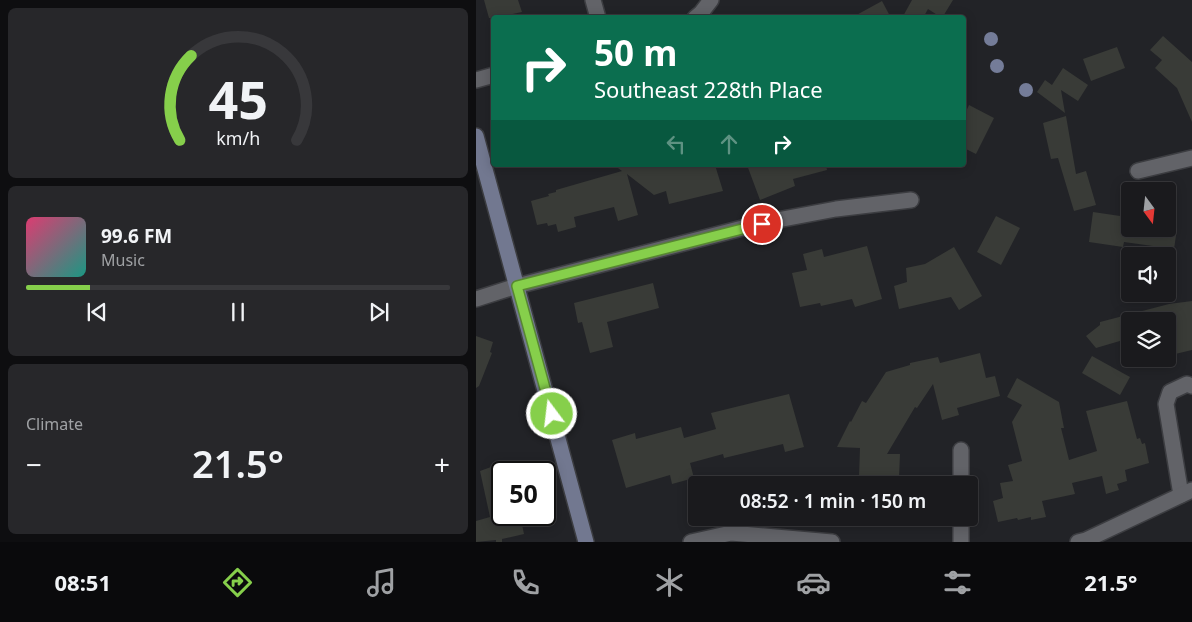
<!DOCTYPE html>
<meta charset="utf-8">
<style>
:root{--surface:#1a1a1d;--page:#27272a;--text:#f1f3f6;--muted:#9fa1a4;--line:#38383b;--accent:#86cf4b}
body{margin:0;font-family:"Noto Sans",sans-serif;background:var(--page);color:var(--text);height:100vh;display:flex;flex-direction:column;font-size:19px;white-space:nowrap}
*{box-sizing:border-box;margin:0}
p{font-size:16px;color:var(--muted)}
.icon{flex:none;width:28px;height:28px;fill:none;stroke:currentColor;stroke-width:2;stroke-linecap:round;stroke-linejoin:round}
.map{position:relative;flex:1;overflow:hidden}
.panel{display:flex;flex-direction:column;gap:8px;padding:8px;background:#0e0e10;width:476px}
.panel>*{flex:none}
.top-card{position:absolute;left:15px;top:15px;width:475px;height:152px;border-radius:5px;box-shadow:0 2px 12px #0003,0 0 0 1px var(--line);background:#0b6e4f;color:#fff;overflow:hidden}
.needle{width:32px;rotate:165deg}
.controls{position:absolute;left:645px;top:182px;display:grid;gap:10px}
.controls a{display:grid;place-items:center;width:55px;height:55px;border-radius:5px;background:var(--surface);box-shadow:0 2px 12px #0003,0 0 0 1px var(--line);font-size:25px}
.speed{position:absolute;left:15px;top:461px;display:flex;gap:10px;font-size:25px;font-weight:700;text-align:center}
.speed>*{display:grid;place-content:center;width:65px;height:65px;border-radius:50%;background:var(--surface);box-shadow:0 2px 12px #0003,0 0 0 1px var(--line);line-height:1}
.speed .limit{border:2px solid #111;border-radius:8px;background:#fff;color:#111}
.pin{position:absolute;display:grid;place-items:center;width:42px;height:42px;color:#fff;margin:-21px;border:2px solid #fff;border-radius:50%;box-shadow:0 1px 5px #0007}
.me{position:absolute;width:55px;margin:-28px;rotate:345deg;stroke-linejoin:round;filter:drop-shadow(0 0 4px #0008)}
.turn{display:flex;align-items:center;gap:18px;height:105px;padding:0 20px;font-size:22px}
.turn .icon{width:65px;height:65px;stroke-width:2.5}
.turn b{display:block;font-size:35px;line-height:42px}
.lanes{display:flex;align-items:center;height:48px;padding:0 20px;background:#0003;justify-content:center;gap:25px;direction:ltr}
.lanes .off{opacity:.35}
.big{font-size:38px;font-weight:600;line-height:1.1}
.panel .widget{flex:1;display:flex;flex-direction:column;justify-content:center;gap:8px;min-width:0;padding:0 18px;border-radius:8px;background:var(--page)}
.panel .dial{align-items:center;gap:0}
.dial svg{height:130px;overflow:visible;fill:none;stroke:var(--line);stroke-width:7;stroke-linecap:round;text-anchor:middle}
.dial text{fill:var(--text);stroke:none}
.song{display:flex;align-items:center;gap:15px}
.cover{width:60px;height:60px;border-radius:8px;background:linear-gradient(135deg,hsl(340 70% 55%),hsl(170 70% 35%))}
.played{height:5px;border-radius:2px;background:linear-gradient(90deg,var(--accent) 15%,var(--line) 15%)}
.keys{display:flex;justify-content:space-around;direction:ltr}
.heat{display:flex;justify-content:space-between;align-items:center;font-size:28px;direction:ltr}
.trip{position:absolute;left:212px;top:476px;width:290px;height:50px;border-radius:5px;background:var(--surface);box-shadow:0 2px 12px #0003,0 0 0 1px var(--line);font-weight:600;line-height:50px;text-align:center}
.tab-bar{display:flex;height:80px;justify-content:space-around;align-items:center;background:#0a0a0c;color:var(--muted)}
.tab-bar .icon{width:35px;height:35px}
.tab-bar .active{color:var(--accent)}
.tab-bar b{font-size:22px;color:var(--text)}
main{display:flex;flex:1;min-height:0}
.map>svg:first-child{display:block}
.building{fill:#393b37}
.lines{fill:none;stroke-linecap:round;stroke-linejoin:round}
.street-casing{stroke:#3c3d41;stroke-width:18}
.secondary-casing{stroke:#3c3d41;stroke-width:18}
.street{stroke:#626368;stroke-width:15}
.secondary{stroke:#727890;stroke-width:15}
.tree{fill:#747c98}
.route-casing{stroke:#578731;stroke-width:12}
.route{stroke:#86cf4b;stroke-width:9}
</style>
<main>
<section class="panel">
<div class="widget dial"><svg viewBox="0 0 100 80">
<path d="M14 69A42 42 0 1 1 86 69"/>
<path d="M14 69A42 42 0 0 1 21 17" stroke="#86cf4b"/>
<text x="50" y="56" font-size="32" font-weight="700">45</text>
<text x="50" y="72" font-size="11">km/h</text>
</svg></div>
<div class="widget">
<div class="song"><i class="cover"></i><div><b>99.6 FM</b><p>Music</p></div></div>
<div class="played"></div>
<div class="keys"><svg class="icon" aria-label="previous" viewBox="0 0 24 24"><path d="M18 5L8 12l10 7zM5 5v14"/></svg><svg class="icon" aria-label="pause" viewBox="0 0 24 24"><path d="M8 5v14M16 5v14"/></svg><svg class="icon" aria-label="next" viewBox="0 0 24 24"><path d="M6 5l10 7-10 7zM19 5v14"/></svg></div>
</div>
<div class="widget"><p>Climate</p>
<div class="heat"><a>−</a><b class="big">21.5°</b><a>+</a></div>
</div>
</section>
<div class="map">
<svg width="716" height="542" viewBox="0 0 716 542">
<rect width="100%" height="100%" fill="#222327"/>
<g class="building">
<polygon points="8,0 42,0 46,12 32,15 32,18 13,18"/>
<polygon points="436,0 477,0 466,18 452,9 447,18 426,18"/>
<polygon points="406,1 415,18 375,18"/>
<polygon points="687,36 716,62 716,122 701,88 679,68 686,60 674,50"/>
<polygon points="641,47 649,68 615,81 607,59"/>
<polygon points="587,68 612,85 602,101 585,90 589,113 561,92 569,80 576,85"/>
<polygon points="493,105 518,118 500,154 488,148 488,116"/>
<polygon points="590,116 600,174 610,171 620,205 598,211 582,158 575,159 567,123"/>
<polygon points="138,165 239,165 247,191 193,204 190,191 178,195 151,174 162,215 142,221 138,207 98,217 100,227 82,232 80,224 72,226 71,223 61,225 55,201 73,196 72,194 80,192 80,190 146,171"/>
<polygon points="271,165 350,165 351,170 317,179 319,186 284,200"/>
<polygon points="617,212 651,217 650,229 701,229 698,249 648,242 647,247 613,242"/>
<polygon points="520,216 544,228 525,265 501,252"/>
<polygon points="391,246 406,299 379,307 376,299 345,306 344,303 324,307 316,273 331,270 327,254 346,249 348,257"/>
<polygon points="478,247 506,296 483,310 475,297 423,309 418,286 431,282 430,268 449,264"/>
<polygon points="177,283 183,308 131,322 137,347 114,353 106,322 102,323 98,303"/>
<polygon points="716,301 716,350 695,355 691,340 691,321 654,321 654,338 620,348 610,336 624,325 624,322 693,304"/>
<polygon points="0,336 17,342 14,352 16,353 3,386 0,388"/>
<polygon points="504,353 510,378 519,376 524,396 481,408 483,415 466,420 457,384 441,408 439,407 411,454 424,454 423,478 383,477 384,448 361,447 374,421 375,422 386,401 390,403 410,372 434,365 434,363 462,357 464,363"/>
<polygon points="616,356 654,377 644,395 606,373"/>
<polygon points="541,378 583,402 588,428 585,428 593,460 621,451 610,411 651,401 661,439 664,438 666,444 669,443 673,463 649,470 651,481 641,484 643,490 630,494 626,476 596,483 599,494 566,501 570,517 555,520 555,517 542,520 541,518 522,522 517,501 527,498 524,483 537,481 532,465 546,461 536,422 546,405 531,397"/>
<polygon points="313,394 328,447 309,452 307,444 248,458 247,454 214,463 218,478 196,484 194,475 150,488 136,440 159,433 160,439 205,427 208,438 240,429 235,413"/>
<polygon points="26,463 26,515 44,515 48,534 26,539 26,542 20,542 20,540 0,542 0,521 14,517 4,471"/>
</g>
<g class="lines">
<g class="street-casing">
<g id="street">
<polyline points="117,0 122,18"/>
<polyline points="219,18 225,13 235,0"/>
<polyline points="0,80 18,75"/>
<polyline points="662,171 716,158"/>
<polyline points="0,299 41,286 286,223 360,209 435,200"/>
<polyline points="485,450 485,485"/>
<polyline points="705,495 690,404 694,392 711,384 716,386"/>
<polyline points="485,518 485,542"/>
<polyline points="215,542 255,533 356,542"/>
<polyline points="602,542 610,540 716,490"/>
</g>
</g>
<g class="secondary-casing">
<polyline id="secondary" points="0,136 110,542"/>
</g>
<use href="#street" class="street"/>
<use href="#secondary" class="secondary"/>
</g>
<g class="tree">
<circle cx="515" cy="39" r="7"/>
<circle cx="521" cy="66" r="7"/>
<circle cx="550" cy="90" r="7"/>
</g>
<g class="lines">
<g class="route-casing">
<polyline id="route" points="76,414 41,286 286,224"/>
</g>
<use href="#route" class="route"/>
</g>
</svg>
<div class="controls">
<a><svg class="needle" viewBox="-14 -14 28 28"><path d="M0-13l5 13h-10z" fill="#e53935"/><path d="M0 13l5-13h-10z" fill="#9fa1a4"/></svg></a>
<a><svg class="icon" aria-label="sound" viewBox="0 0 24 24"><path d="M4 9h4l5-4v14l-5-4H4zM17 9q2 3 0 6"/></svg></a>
<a><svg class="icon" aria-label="layers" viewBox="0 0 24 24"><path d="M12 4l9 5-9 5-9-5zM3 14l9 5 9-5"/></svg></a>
</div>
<div class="speed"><div class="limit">50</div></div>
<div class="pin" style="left:286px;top:224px;background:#d93025"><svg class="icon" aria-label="arrive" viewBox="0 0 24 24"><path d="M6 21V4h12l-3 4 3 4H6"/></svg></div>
<svg class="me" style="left:76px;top:414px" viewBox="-20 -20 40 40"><circle r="17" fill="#86cf4b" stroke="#fff" stroke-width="3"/><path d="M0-11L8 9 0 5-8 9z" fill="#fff"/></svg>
<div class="trip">08:52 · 1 min · 150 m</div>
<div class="top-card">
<div class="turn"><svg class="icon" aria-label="right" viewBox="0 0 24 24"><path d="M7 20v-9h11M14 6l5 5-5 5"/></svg><div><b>50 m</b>Southeast 228th Place</div></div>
<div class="lanes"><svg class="icon off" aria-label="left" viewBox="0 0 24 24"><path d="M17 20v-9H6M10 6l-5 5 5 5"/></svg><svg class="icon off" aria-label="ahead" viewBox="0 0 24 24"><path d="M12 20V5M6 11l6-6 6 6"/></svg><svg class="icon" aria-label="right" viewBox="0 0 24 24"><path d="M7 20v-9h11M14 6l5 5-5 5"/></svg></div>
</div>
</div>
</main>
<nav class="tab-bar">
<b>08:51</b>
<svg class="icon active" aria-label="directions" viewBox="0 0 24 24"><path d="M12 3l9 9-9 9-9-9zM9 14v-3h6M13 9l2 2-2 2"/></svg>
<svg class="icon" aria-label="music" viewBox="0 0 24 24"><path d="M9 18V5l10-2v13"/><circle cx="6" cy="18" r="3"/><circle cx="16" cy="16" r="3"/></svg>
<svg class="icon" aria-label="phone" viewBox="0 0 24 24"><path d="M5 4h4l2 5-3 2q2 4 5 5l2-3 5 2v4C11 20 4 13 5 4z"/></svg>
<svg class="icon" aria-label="climate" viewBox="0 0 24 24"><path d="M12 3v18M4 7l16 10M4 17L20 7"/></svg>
<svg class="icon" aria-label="car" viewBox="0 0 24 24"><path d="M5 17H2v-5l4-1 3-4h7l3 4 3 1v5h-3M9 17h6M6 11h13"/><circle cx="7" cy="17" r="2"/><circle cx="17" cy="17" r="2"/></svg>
<svg class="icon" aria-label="filters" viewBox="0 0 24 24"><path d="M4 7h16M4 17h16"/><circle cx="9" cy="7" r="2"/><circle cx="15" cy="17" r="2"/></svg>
<b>21.5°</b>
</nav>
